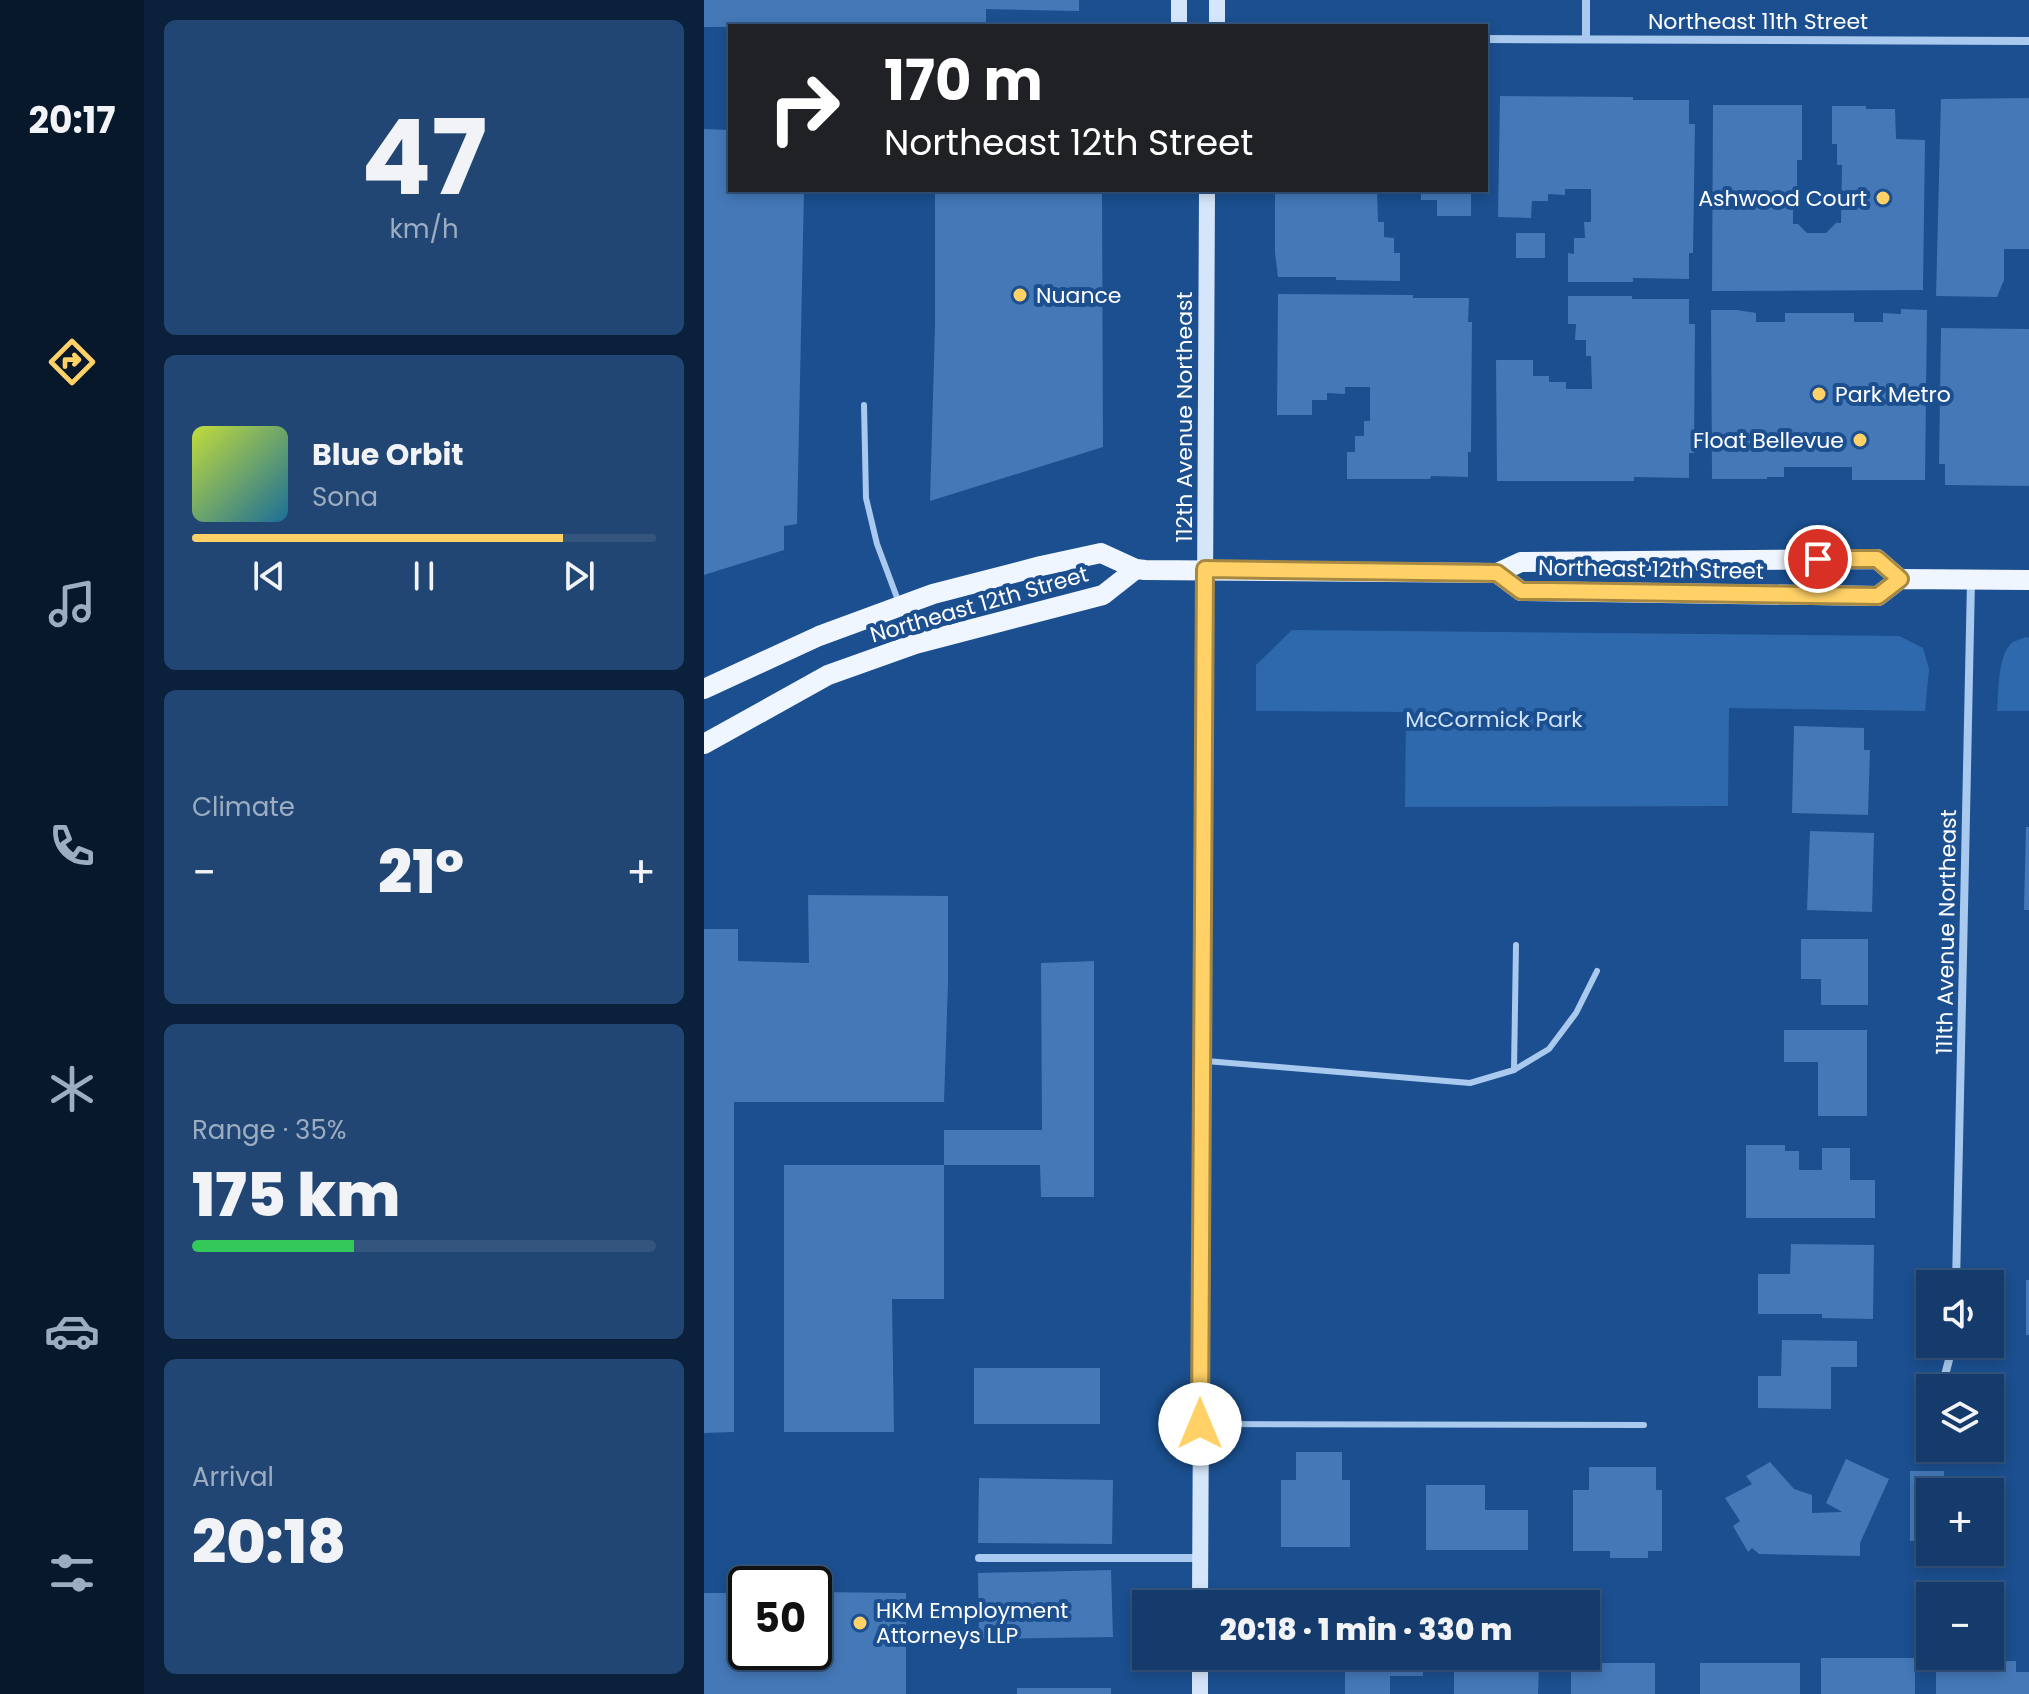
<!DOCTYPE html>
<meta charset="utf-8">
<style>
:root{--surface:#143b6b;--page:#214673;--text:#f1f3f6;--muted:#9dadc1;--line:#33557e;--accent:#ffd166}
body{margin:0;font-family:Poppins,sans-serif;background:var(--page);color:var(--text);height:100vh;display:flex;flex-direction:column;font-size:30px;white-space:nowrap}
*{box-sizing:border-box;margin:0}
p{font-size:26px;color:var(--muted)}
.icon{flex:none;width:44px;height:44px;fill:none;stroke:currentColor;stroke-width:2;stroke-linecap:round;stroke-linejoin:round}
.map{position:relative;flex:1;overflow:hidden}
.drawer{display:flex;flex-direction:column;gap:20px;padding:20px;background:#0b203b;width:560px}
.drawer>*{flex:none}
.banner{position:absolute;left:24px;top:24px;width:760px;height:168px;border-radius:0px;box-shadow:0 4px 12px #0003,0 0 0 2px var(--line);background:#202124;color:#fff;overflow:hidden}
.fabs{position:absolute;left:1212px;top:1270px;display:grid;gap:16px}
.fabs a{display:grid;place-items:center;width:88px;height:88px;border-radius:0px;background:var(--surface);box-shadow:0 4px 12px #0003,0 0 0 2px var(--line);font-size:40px}
.speed{position:absolute;left:24px;top:1566px;display:flex;gap:16px;font-size:40px;font-weight:700;text-align:center}
.speed>*{display:grid;place-content:center;width:104px;height:104px;border-radius:50%;background:var(--surface);box-shadow:0 4px 12px #0003,0 0 0 2px var(--line);line-height:1}
.speed .limit{border:4px solid #111;border-radius:12px;background:#fff;color:#111}
.pin{position:absolute;display:grid;place-items:center;width:68px;height:68px;color:#fff;margin:-34px;border:4px solid #fff;border-radius:50%;box-shadow:0 2px 8px #0007}
.me{position:absolute;width:88px;margin:-44px;rotate:0deg;stroke-linejoin:round;filter:drop-shadow(0 0 6px #0008)}
.turn{display:flex;align-items:center;gap:28px;height:168px;padding:0 24px;font-size:36px}
.turn .icon{width:104px;height:104px;stroke-width:2.5}
.turn b{display:block;font-size:56px;line-height:68px}
.big{font-size:60px;font-weight:800;line-height:1.1}
.drawer .tile{flex:1;display:flex;flex-direction:column;justify-content:center;gap:12px;min-width:0;padding:0 28px;border-radius:12px;background:var(--page)}
.drawer .dial{align-items:center;gap:0}
.dial b{font-size:104px;line-height:1}
.song{display:flex;align-items:center;gap:24px}
.cover{width:96px;height:96px;border-radius:12px;background:linear-gradient(135deg,hsl(70 70% 55%),hsl(200 70% 35%))}
.played{height:8px;border-radius:4px;background:linear-gradient(90deg,var(--accent) 80%,var(--line) 80%)}
.keys{display:flex;justify-content:space-around;direction:ltr}
.heat{display:flex;justify-content:space-between;align-items:center;font-size:44px;direction:ltr}
.charge{height:12px;border-radius:6px;background:linear-gradient(90deg,#34c759 35%,var(--line) 0)}
.trip{position:absolute;left:428px;top:1590px;width:468px;height:80px;border-radius:0px;background:var(--surface);box-shadow:0 4px 12px #0003,0 0 0 2px var(--line);font-weight:800;line-height:80px;text-align:center}
main{display:flex;flex:1;min-height:0}
.tabs{display:flex;flex-direction:column;width:144px;justify-content:space-around;align-items:center;background:#08182b;color:var(--muted)}
.tabs .icon{width:56px;height:56px}
.tabs .current{color:var(--accent)}
.tabs b{font-size:36px;color:var(--text)}
.map>svg:first-child{display:block}
.green{fill:#2e69ad}
.building{fill:#4478b7}
.lines{fill:none;stroke-linecap:round;stroke-linejoin:round}
.lane{stroke:#a9c9ee;stroke-width:6}
.street{stroke:#a9c9ee;stroke-width:8}
.secondary{stroke:#d6e6fa;stroke-width:16}
.primary{stroke:#f0f6ff;stroke-width:20}
.route-casing{stroke:#a68842;stroke-width:20}
.route{stroke:#ffd166;stroke-width:14}
.poi-dot{fill:#ffd166;stroke:#1b4f8f;stroke-width:3}
.labels{text-anchor:middle;stroke-width:8;stroke-linejoin:round;paint-order:stroke}
.street-label{font-size:22px;fill:#fff;stroke:#1b4f8f}
.poi-label{font-size:22px;fill:#fff;stroke:#1b4f8f;text-anchor:start}
.park-label{font-size:22px;fill:#cfe3fa;stroke:#1b4f8f}
</style>
<main>
<nav class="tabs">
<b>20:17</b>
<svg class="icon current" aria-label="directions" viewBox="0 0 24 24"><path d="M12 3l9 9-9 9-9-9zM9 14v-3h6M13 9l2 2-2 2"/></svg>
<svg class="icon" aria-label="music" viewBox="0 0 24 24"><path d="M9 18V5l10-2v13"/><circle cx="6" cy="18" r="3"/><circle cx="16" cy="16" r="3"/></svg>
<svg class="icon" aria-label="phone" viewBox="0 0 24 24"><path d="M5 4h4l2 5-3 2q2 4 5 5l2-3 5 2v4C11 20 4 13 5 4z"/></svg>
<svg class="icon" aria-label="climate" viewBox="0 0 24 24"><path d="M12 3v18M4 7l16 10M4 17L20 7"/></svg>
<svg class="icon" aria-label="car" viewBox="0 0 24 24"><path d="M5 17H2v-5l4-1 3-4h7l3 4 3 1v5h-3M9 17h6M6 11h13"/><circle cx="7" cy="17" r="2"/><circle cx="17" cy="17" r="2"/></svg>
<svg class="icon" aria-label="filters" viewBox="0 0 24 24"><path d="M4 7h16M4 17h16"/><circle cx="9" cy="7" r="2"/><circle cx="15" cy="17" r="2"/></svg>
</nav>
<section class="drawer">
<div class="tile dial"><b>47</b><p>km/h</p></div>
<div class="tile">
<div class="song"><i class="cover"></i><div><b>Blue Orbit</b><p>Sona</p></div></div>
<div class="played"></div>
<div class="keys"><svg class="icon" aria-label="previous" viewBox="0 0 24 24"><path d="M18 5L8 12l10 7zM5 5v14"/></svg><svg class="icon" aria-label="pause" viewBox="0 0 24 24"><path d="M8 5v14M16 5v14"/></svg><svg class="icon" aria-label="next" viewBox="0 0 24 24"><path d="M6 5l10 7-10 7zM19 5v14"/></svg></div>
</div>
<div class="tile"><p>Climate</p>
<div class="heat"><a>−</a><b class="big">21°</b><a>+</a></div>
</div>
<div class="tile"><p>Range · 35%</p><b class="big">175 km</b><div class="charge"></div></div>
<div class="tile"><p>Arrival</p><b class="big">20:18</b></div>
</section>
<div class="map">
<svg width="1325" height="1694" viewBox="0 0 1325 1694">
<rect width="100%" height="100%" fill="#1b4f8f"/>
<g class="green">
<polygon points="588,630 1195,636 1219,648 1225,669 1221,711 1025,708 1024,806 701,807 702,712 552,711 552,665"/>
<path d="M1322,637L1325,638V711H1293C1295,692 1293,654 1309,642C1311,641 1320,638 1322,637Z"/>
</g>
<g class="building">
<polygon points="0,0 375,0 375,11 282,9 282,26 0,27"/>
<polygon points="796,96 929,97 929,100 985,100 985,124 991,124 989,253 985,253 985,279 929,278 929,282 864,282 864,253 870,254 870,238 881,238 880,222 887,222 887,189 861,189 861,195 844,194 844,201 828,201 827,218 794,217"/>
<polygon points="1325,98 1325,249 1300,249 1300,280 1293,297 1232,296 1237,99"/>
<polygon points="1009,105 1098,105 1098,160 1093,160 1093,194 1089,194 1089,224 1094,224 1103,233 1122,233 1132,223 1137,223 1138,165 1133,165 1133,144 1128,144 1128,106 1162,106 1162,109 1191,109 1192,139 1221,140 1219,290 1008,291"/>
<polygon points="0,129 26,130 26,190 100,190 93,524 80,526 80,550 0,575"/>
<polygon points="231,190 398,190 399,447 226,501 231,326"/>
<polygon points="571,190 673,190 674,222 680,222 680,237 690,238 690,253 696,253 696,281 632,280 632,277 574,277 571,253"/>
<polygon points="699,190 767,190 767,216 733,216 733,200 717,200 717,194 699,194"/>
<rect x="812" y="233" width="29" height="25"/>
<polygon points="574,294 709,295 709,298 765,298 764,322 768,322 767,452 764,452 764,477 727,476 726,479 643,479 643,452 651,452 651,436 660,436 660,421 666,421 666,387 641,387 641,394 623,393 623,400 608,400 608,415 573,415"/>
<polygon points="864,296 928,296 928,299 985,299 985,324 991,324 990,453 985,453 985,478 930,477 930,481 793,481 792,360 829,360 829,376 845,376 845,382 862,382 862,389 888,389 887,356 882,356 882,340 871,340 872,324 864,324"/>
<polygon points="1197,309 1223,310 1221,480 1148,480 1148,467 1080,467 1080,477 1063,477 1063,479 1008,479 1007,310 1033,310 1052,313 1052,322 1081,322 1081,313 1150,313 1150,322 1179,322 1179,313 1197,314"/>
<polygon points="1237,328 1325,329 1325,486 1241,485 1241,464 1235,464"/>
<polygon points="1090,726 1160,728 1160,750 1166,750 1164,815 1088,813"/>
<polygon points="1322,827 1325,827 1325,910 1320,910"/>
<polygon points="1106,831 1170,833 1168,912 1103,910"/>
<polygon points="104,895 244,896 244,983 240,1102 30,1102 30,1432 0,1433 0,929 34,929 34,961 105,963"/>
<polygon points="1097,939 1164,939 1164,1005 1117,1005 1117,979 1097,979"/>
<polygon points="390,961 390,1197 337,1197 336,1165 240,1165 240,1130 338,1130 337,963"/>
<polygon points="1080,1030 1163,1030 1163,1116 1114,1116 1114,1062 1080,1062"/>
<polygon points="1042,1145 1081,1145 1081,1151 1095,1151 1095,1170 1118,1170 1118,1148 1146,1148 1146,1180 1171,1180 1171,1218 1042,1218"/>
<polygon points="80,1165 240,1165 240,1299 188,1299 190,1432 80,1432"/>
<polygon points="1087,1244 1170,1245 1169,1319 1118,1318 1118,1314 1054,1314 1054,1274 1086,1274"/>
<rect x="1322" y="1280" width="3" height="55"/>
<polygon points="1078,1340 1153,1341 1153,1367 1127,1367 1127,1409 1054,1408 1054,1376 1077,1376"/>
<rect x="270" y="1368" width="126" height="56"/>
<polygon points="592,1452 638,1452 638,1480 646,1480 646,1547 577,1547 577,1480 592,1480"/>
<polygon points="1142,1459 1185,1479 1156,1543 1156,1556 1055,1554 1048,1548 1044,1552 1029,1526 1036,1521 1021,1498 1048,1484 1042,1476 1066,1462 1090,1489 1108,1495 1108,1513 1138,1512 1122,1503"/>
<polygon points="885,1467 952,1467 952,1490 958,1490 958,1551 944,1551 944,1558 906,1558 906,1551 869,1551 869,1490 885,1490"/>
<polygon points="1206,1471 1240,1471 1240,1492 1226,1492 1226,1541 1206,1541"/>
<polygon points="275,1478 409,1480 408,1544 274,1543"/>
<polygon points="722,1485 781,1485 781,1510 824,1510 824,1550 722,1550"/>
<rect x="1258" y="1485" width="27" height="7"/>
<polygon points="407,1570 409,1637 275,1639 274,1573"/>
<polygon points="110,1592 202,1593 202,1694 0,1694 0,1593 42,1593 42,1652 110,1652"/>
<polygon points="641,1656 719,1656 719,1676 686,1676 686,1694 641,1694"/>
<rect x="1117" y="1658" width="94" height="36"/>
<polygon points="1312,1661 1312,1672 1325,1672 1325,1694 1232,1694 1232,1662"/>
<rect x="867" y="1663" width="84" height="31"/>
<rect x="996" y="1663" width="100" height="31"/>
<polygon points="750,1664 835,1666 834,1694 750,1694"/>
<rect x="313" y="1688" width="94" height="6"/>
</g>
<g class="lines">
<g class="lane">
<polyline points="160,405 162,498 173,544 195,603"/>
<polyline points="502,1061 766,1083 810,1070 845,1049 872,1013 893,971"/>
<polyline points="810,1070 812,945"/>
<polyline points="500,1424 940,1425"/>
</g>
<g class="street">
<polyline points="882,38 882,0"/>
<polyline points="782,39 1325,41"/>
<polyline points="1252,1284 1267,581"/>
<polyline points="1238,1387 1249,1344"/>
<polyline points="275,1558 496,1558"/>
</g>
<g class="secondary">
<polyline points="475,0 475,26"/>
<polyline points="513,0 513,26"/>
<polyline points="496,1604 503,190"/>
<polyline points="496,1694 496,1656"/>
</g>
<g class="primary">
<polyline points="793,573 817,591 1174,596 1196,579 1325,580"/>
<polyline points="0,689 115,636 229,594 337,566 397,553 432,569 441,570 793,573 817,562 1173,559 1196,579"/>
<polyline points="0,744 124,675 211,644 399,595 432,569"/>
</g>
</g>
<g class="lines">
<g class="route-casing">
<polyline id="route" points="496,1424 501,569 793,573 817,591 847,591 1174,596 1196,579 1173,559 1114,559"/>
</g>
<use href="#route" class="route"/>
</g>
<g class="poi-dot">
<circle cx="1179" cy="198" r="8"/>
<circle cx="316" cy="295" r="8"/>
<circle cx="1115" cy="394" r="8"/>
<circle cx="1156" cy="440" r="8"/>
<circle cx="156" cy="1623" r="8"/>
</g>
<g class="labels">
<g class="street-label">
<text x="1054" y="29">Northeast 11th Street</text>
<text transform="translate(480 417) rotate(-90)" y="8">112th Avenue Northeast</text>
<text transform="translate(947 569) rotate(1)" y="8">Northeast 12th Street</text>
<text transform="translate(275 604) rotate(-16)" y="8">Northeast 12th Street</text>
<text transform="translate(1242 932) rotate(-89)" y="8">111th Avenue Northeast</text>
</g>
<g class="poi-label">
<text x="1163" y="206" text-anchor="end">Ashwood Court</text>
<text x="332" y="303">Nuance</text>
<text x="1131" y="402">Park Metro</text>
<text x="1140" y="448" text-anchor="end">Float Bellevue</text>
<text x="172" y="1618">HKM Employment<tspan x="172" dy="25">Attorneys LLP</tspan></text>
</g>
<g class="park-label">
<text x="790" y="727">McCormick Park</text>
</g>
</g>
</svg>
<div class="fabs">
<a><svg class="icon" aria-label="sound" viewBox="0 0 24 24"><path d="M4 9h4l5-4v14l-5-4H4zM17 9q2 3 0 6"/></svg></a>
<a><svg class="icon" aria-label="layers" viewBox="0 0 24 24"><path d="M12 4l9 5-9 5-9-5zM3 14l9 5 9-5"/></svg></a>
<a>+</a>
<a>−</a>
</div>
<div class="speed"><div class="limit">50</div></div>
<div class="pin" style="left:1114px;top:559px;background:#d93025"><svg class="icon" aria-label="arrive" viewBox="0 0 24 24"><path d="M6 21V4h12l-3 4 3 4H6"/></svg></div>
<svg class="me" style="left:496px;top:1424px" viewBox="-20 -20 40 40"><circle r="19" fill="#fff"/><path d="M0-13L10 11 0 6-10 11z" fill="#ffd166"/></svg>
<div class="trip">20:18 · 1 min · 330 m</div>
<div class="banner">
<div class="turn"><svg class="icon" aria-label="right" viewBox="0 0 24 24"><path d="M7 20v-9h11M14 6l5 5-5 5"/></svg><div><b>170 m</b>Northeast 12th Street</div></div>
</div>
</div>
</main>
